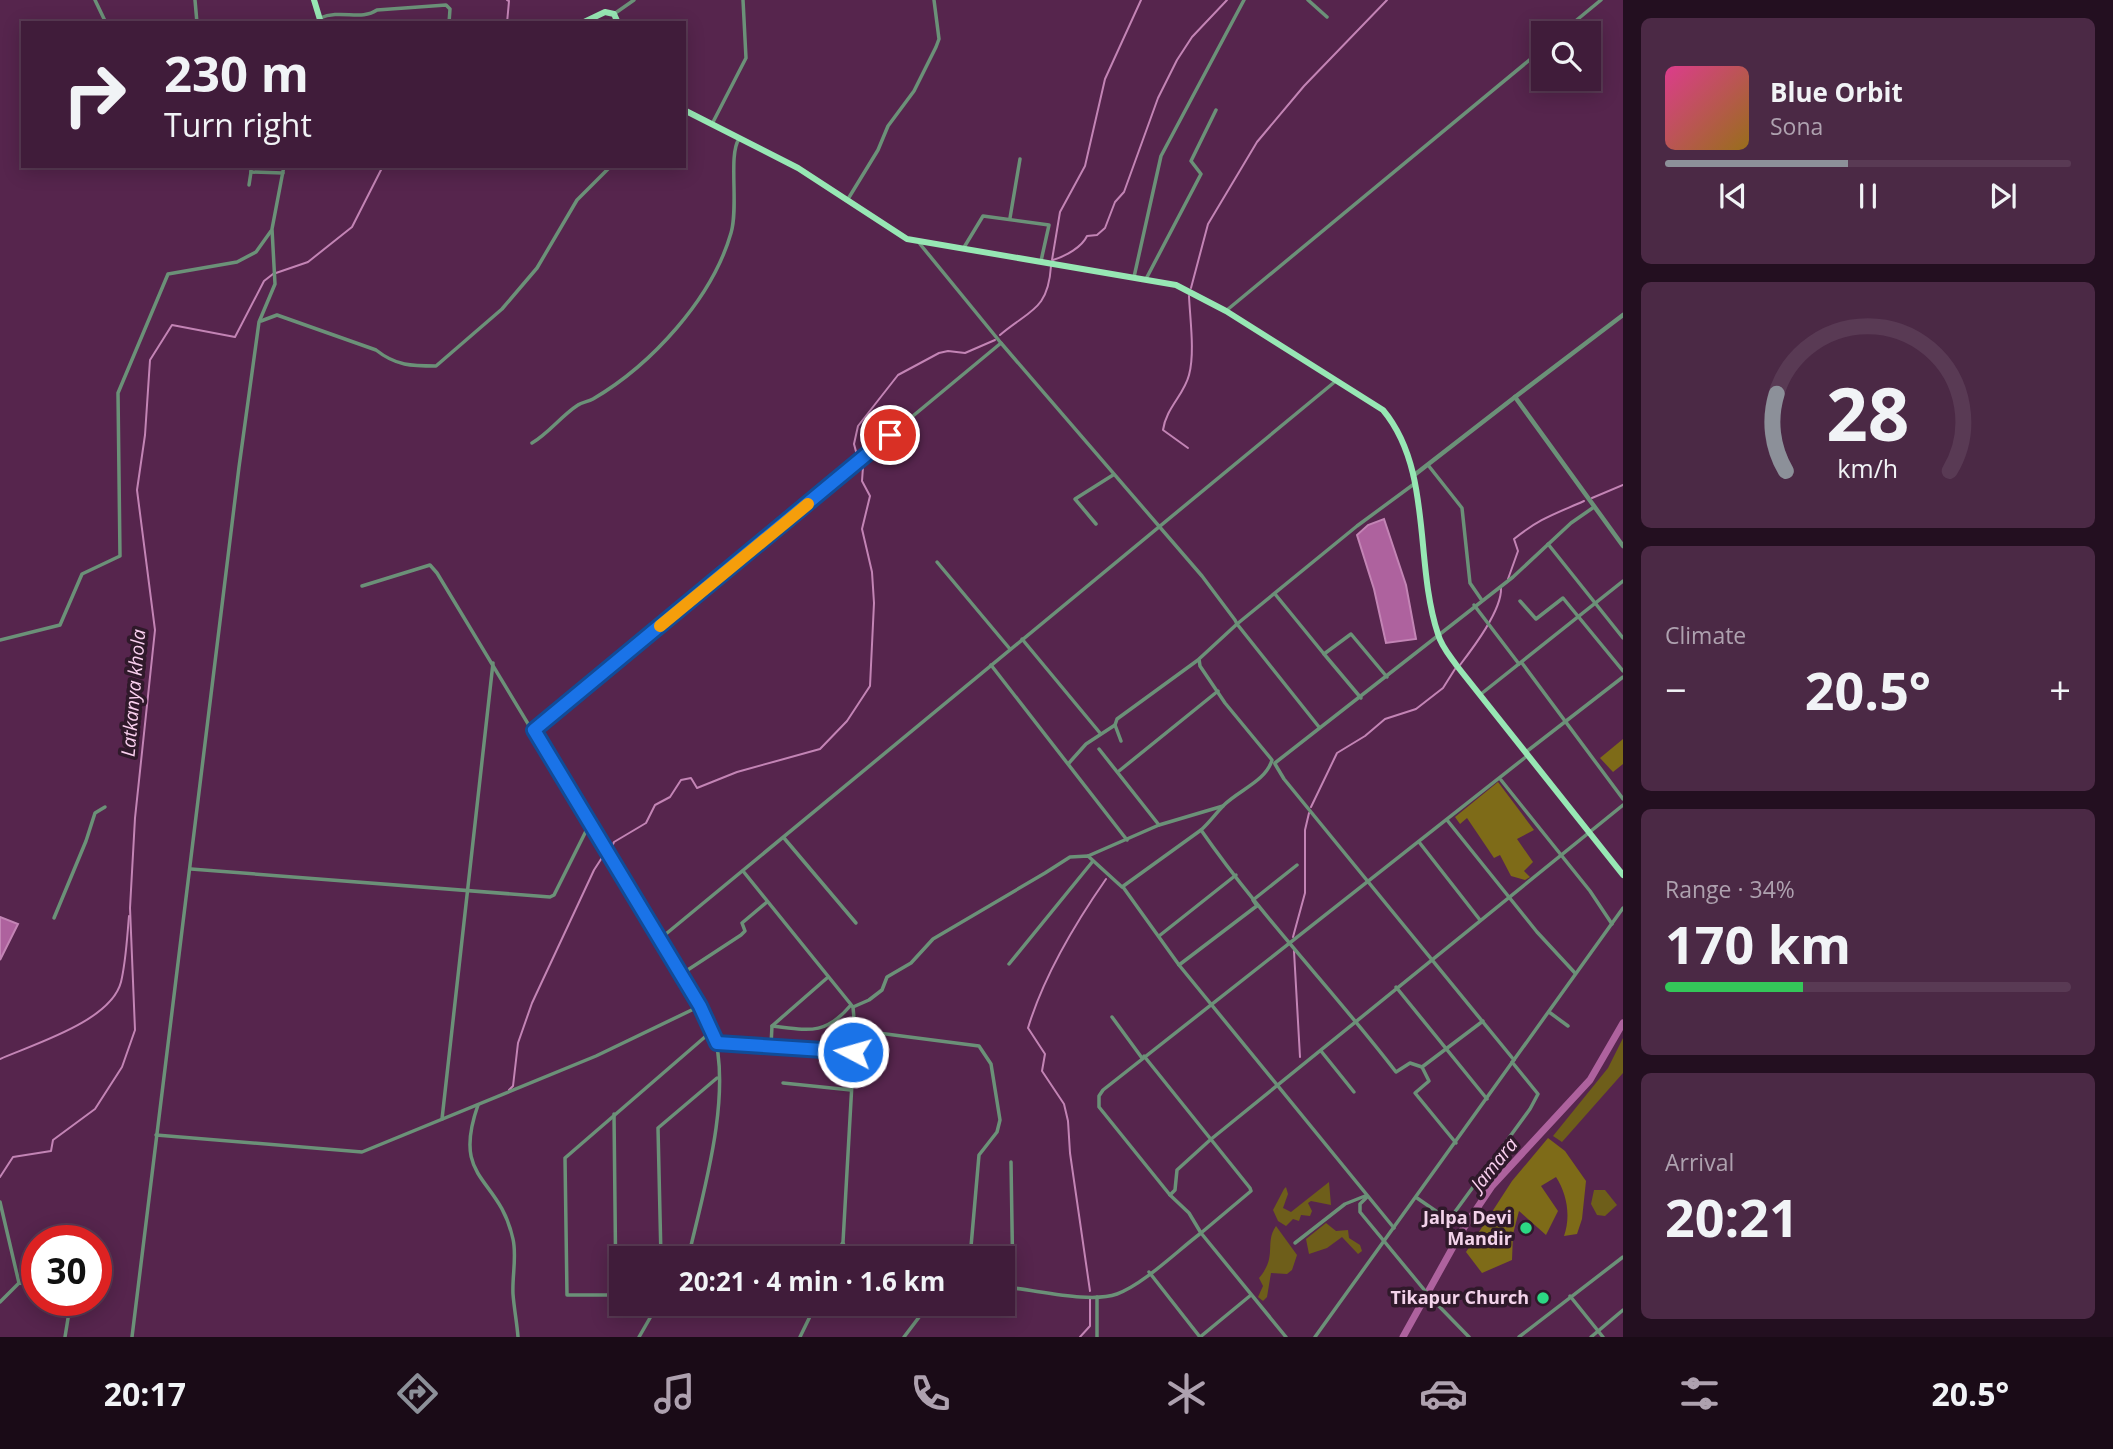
<!DOCTYPE html>
<meta charset="utf-8">
<style>
:root{--surface:#401c3a;--page:#4b2945;--text:#f1f3f6;--muted:#aea1af;--line:#593a54;--accent:#8c9099}
body{margin:0;font-family:"Open Sans",sans-serif;background:var(--page);color:var(--text);height:100vh;display:flex;flex-direction:column;font-size:26px;white-space:nowrap}
*{box-sizing:border-box;margin:0}
p{font-size:23px;color:var(--muted)}
.icon{flex:none;width:38px;height:38px;fill:none;stroke:currentColor;stroke-width:2;stroke-linecap:round;stroke-linejoin:round}
.map{position:relative;flex:1;overflow:hidden}
.sheet{display:flex;flex-direction:column;gap:18px;padding:18px;background:#230f20;width:490px}
.sheet>*{flex:none}
.guide{position:absolute;left:21px;top:21px;width:665px;height:147px;border-radius:0px;box-shadow:0 4px 18px #0003,0 0 0 2px var(--line);background:#401c3a;color:var(--text);overflow:hidden}
.fabs{position:absolute;left:1531px;top:21px;display:grid;gap:14px}
.fabs a{display:grid;place-items:center;width:70px;height:70px;border-radius:0px;background:var(--surface);box-shadow:0 4px 18px #0003,0 0 0 2px var(--line);font-size:35px}
.speed{position:absolute;left:21px;top:1225px;display:flex;gap:14px;font-size:35px;font-weight:700;text-align:center}
.speed>*{display:grid;place-content:center;width:91px;height:91px;border-radius:50%;background:var(--surface);box-shadow:0 4px 18px #0003,0 0 0 2px var(--line);line-height:1}
.speed .limit{border:10px solid #d22;background:#fff;color:#111}
.pin{position:absolute;display:grid;place-items:center;width:60px;height:60px;color:#fff;margin:-30px;border:4px solid #fff;border-radius:50%;box-shadow:0 2px 7px #0007}
.me{position:absolute;width:77px;margin:-38px;rotate:276deg;stroke-linejoin:round;filter:drop-shadow(0 0 5px #0008)}
.turn{display:flex;align-items:center;gap:24px;height:147px;padding:0 28px;font-size:32px}
.turn .icon{width:91px;height:91px;stroke-width:2.5}
.turn b{display:block;font-size:49px;line-height:60px}
.big{font-size:52px;font-weight:700;line-height:1.1}
.sheet .card{flex:1;display:flex;flex-direction:column;justify-content:center;gap:10px;min-width:0;padding:0 24px;border-radius:10px;background:var(--page)}
.sheet .dial{align-items:center;gap:0}
.dial svg{height:182px;overflow:visible;fill:none;stroke:var(--line);stroke-width:7;stroke-linecap:round;text-anchor:middle}
.dial text{fill:var(--text);stroke:none}
.song{display:flex;align-items:center;gap:21px}
.cover{width:84px;height:84px;border-radius:10px;background:linear-gradient(135deg,hsl(330 70% 55%),hsl(40 70% 35%))}
.played{height:7px;border-radius:4px;background:linear-gradient(90deg,var(--accent) 45%,var(--line) 45%)}
.keys{display:flex;justify-content:space-around;direction:ltr}
.heat{display:flex;justify-content:space-between;align-items:center;font-size:38px;direction:ltr}
.charge{height:10px;border-radius:5px;background:linear-gradient(90deg,#34c759 34%,var(--line) 0)}
.trip{position:absolute;left:609px;top:1246px;width:406px;height:70px;border-radius:0px;background:var(--surface);box-shadow:0 4px 18px #0003,0 0 0 2px var(--line);font-weight:700;line-height:70px;text-align:center}
.dock{display:flex;height:112px;justify-content:space-around;align-items:center;background:#1a0b17;color:var(--muted)}
.dock .icon{width:49px;height:49px}
.dock .active{color:var(--accent)}
.dock b{font-size:32px;color:var(--text)}
main{display:flex;flex:1;min-height:0}
.map>svg:first-child{display:block}
.green{fill:#6e5e1a}
.forest{fill:#7e6b18}
.water{fill:#ae629e;stroke:#c384b5;stroke-width:2}
.lines{fill:none;stroke-linecap:round;stroke-linejoin:round}
.stream{stroke:#c384b5;stroke-width:2}
.river{stroke:#ae629e;stroke-width:7}
.minor{stroke:#6b9178;stroke-width:3.5}
.tertiary{stroke:#6b9178;stroke-width:4.5}
.primary{stroke:#97e7b4;stroke-width:6}
.route-casing{stroke:#114b97;stroke-width:18}
.route{stroke:#1a73e8;stroke-width:12}
.slow{stroke:#f59e0b;stroke-width:12}
.poi-dot{fill:#2cd884;stroke:#2f192a;stroke-width:2.5}
.labels{text-anchor:middle;stroke-width:7;stroke-linejoin:round;paint-order:stroke}
.poi-label{font-size:18px;font-weight:bold;fill:#f3d3ea;stroke:#2f192a;text-anchor:end}
.water-label{font-size:19px;font-style:italic;fill:#fad0ef;stroke:#2f192a}
</style>
<main>
<div class="map">
<svg width="1623" height="1337" viewBox="0 0 1623 1337">
<rect width="100%" height="100%" fill="#56254d"/>
<g class="green">
<polygon points="1623,1038 1623,1073 1562,1142 1553,1136 1608,1068"/>
<polygon points="1329,1182 1331,1205 1311,1201 1308,1203 1312,1211 1310,1216 1301,1215 1299,1221 1293,1219 1286,1226 1278,1221 1273,1210 1284,1189 1286,1187 1288,1194 1283,1208 1291,1212"/>
<polygon points="1594,1190 1605,1190 1617,1205 1605,1216 1597,1215 1591,1204"/>
<polygon points="1326,1223 1336,1231 1348,1230 1349,1238 1360,1245 1362,1251 1358,1254 1342,1237 1327,1248 1309,1254 1306,1239"/>
<path d="M1276,1226L1297,1255L1292,1270L1287,1274L1271,1273L1267,1297L1263,1301L1258,1297L1263,1286L1259,1278C1278,1256 1264,1243 1276,1226Z"/>
</g>
<g class="forest">
<polygon points="1623,739 1623,764 1613,772 1600,758"/>
<polygon points="1498,782 1534,830 1517,839 1533,862 1524,871 1530,877 1525,880 1511,876 1500,855 1494,858 1467,818 1460,824 1455,817"/>
<path d="M1548,1138L1565,1151L1586,1181L1582,1219L1577,1234L1564,1236C1571,1216 1567,1194 1556,1177L1541,1186L1558,1211L1546,1235L1519,1211L1513,1234L1512,1260L1482,1273L1466,1252L1512,1181Z"/>
</g>
<g class="water">
<polygon points="1384,519 1406,585 1416,639 1386,643 1374,589 1357,535 1368,525"/>
<polygon points="0,917 18,924 0,960"/>
</g>
<g class="lines">
<g class="stream">
<polyline points="507,0 509,1 507,23"/>
<polyline points="1052,260 1060,212 1085,166 1105,79 1141,0"/>
<path d="M1053,260C1066,256 1082,247 1087,236L1097,235L1105,228L1115,202L1124,192L1158,98L1177,60L1192,37L1227,0"/>
<polyline points="1191,288 1208,224 1257,142 1304,86 1387,0"/>
<path d="M1000,335C1029,310 1048,311 1051,266"/>
<path d="M1188,448L1163,430C1166,408 1184,395 1189,375C1195,353 1190,319 1189,296"/>
<polyline points="858,459 854,444 858,426 898,375 939,353 948,351 965,353 995,340"/>
<polyline points="1592,498 1623,485"/>
<path d="M1508,579L1518,551L1514,539C1540,518 1555,514 1584,501"/>
<path d="M1460,665C1473,648 1502,610 1501,588"/>
<polyline points="1311,807 1337,753 1365,736 1385,719 1416,709 1443,688 1455,669"/>
<polyline points="611,849 614,842 646,823 655,805 670,797 681,780 691,778 697,788 737,772 820,749 847,721 870,686 874,603 872,572 862,529 870,496 862,481 863,467"/>
<polyline points="1293,937 1305,893 1305,830 1309,813"/>
<polyline points="1294,951 1300,1057"/>
<path d="M0,1059C34,1044 111,1021 121,982C126,961 127,938 129,916"/>
<polyline points="509,1090 513,1086 518,1043 532,1003 594,870 605,853"/>
<polyline points="0,1177 13,1157 51,1151 53,1140 95,1109 122,1067 135,1030 130,908 135,818 155,630 137,490 145,435 150,360 172,325 235,337 264,281 273,274 308,262 352,227 383,166"/>
<path d="M1090,1291L1070,1153L1068,1121L1064,1104L1042,1071L1045,1054L1028,1028C1044,975 1074,925 1106,879"/>
<polyline points="1080,1337 1090,1326 1090,1299"/>
</g>
<polyline class="river" points="1403,1337 1463,1229 1492,1186 1590,1080 1623,1023"/>
<g class="minor">
<polyline points="95,0 106,23"/>
<polyline points="195,0 197,23"/>
<polyline points="1308,0 1327,17"/>
<polyline points="614,14 634,0"/>
<path d="M320,18C341,9 361,21 377,10L446,5L450,9L449,23"/>
<polyline points="1561,33 1601,0"/>
<polyline points="712,124 746,58 743,0"/>
<polyline points="251,166 251,172 283,173"/>
<polyline points="249,185 251,172"/>
<polyline points="848,199 878,150 888,126 914,91 936,47 939,39 934,0"/>
<polyline points="1010,218 1020,159"/>
<path d="M920,244L1001,343L1202,576L1235,620L1237,624L1199,659L1200,666L1225,703L1272,760C1266,781 1239,790 1224,805C1216,813 1210,822 1201,830C1260,915 1333,990 1396,1072L1410,1063L1422,1067"/>
<polyline points="963,249 983,216 1049,225 1041,261"/>
<polyline points="1134,277 1161,156 1244,0"/>
<polyline points="1146,279 1201,174 1191,161 1216,110"/>
<polyline points="1227,310 1544,48"/>
<path d="M261,321L277,315L376,350C396,366 412,366 436,366L502,309L537,268L577,200L611,166"/>
<path d="M532,443C549,433 561,416 578,405C582,402 588,402 593,399C651,365 712,299 731,233C739,206 728,155 739,139"/>
<polyline points="1428,465 1462,508 1470,583 1481,599"/>
<polyline points="1096,524 1075,499 1113,475"/>
<polyline points="1548,544 1623,638"/>
<polyline points="937,562 1010,649"/>
<path d="M362,586L430,565L437,573L713,1030C733,1094 703,1194 688,1258"/>
<polyline points="1275,594 1324,654 1351,634 1387,677"/>
<polyline points="1520,601 1536,619 1563,598 1623,671"/>
<polyline points="1474,605 1519,664"/>
<polyline points="1022,639 1100,733"/>
<polyline points="0,640 60,625 82,574 120,556 118,393 168,274 237,262 256,252 271,231"/>
<polyline points="1324,654 1361,698"/>
<polyline points="1522,663 1623,799"/>
<polyline points="991,665 1127,840"/>
<polyline points="1481,694 1623,581"/>
<polyline points="1319,727 1237,624 1357,526 1414,484"/>
<polyline points="534,730 1001,343"/>
<polyline points="1121,741 1115,725 1117,719 1198,660"/>
<polyline points="1099,749 1159,825"/>
<polyline points="1526,752 1623,677"/>
<polyline points="1069,763 1086,744 1115,725"/>
<polyline points="1275,763 1513,577 1571,523 1594,507"/>
<polyline points="1275,764 1284,779 1514,1060"/>
<polyline points="1119,771 1218,691"/>
<polyline points="1501,780 1590,891 1612,924"/>
<polyline points="1447,820 1537,932 1575,973"/>
<polyline points="784,838 856,923"/>
<polyline points="1419,842 1480,920"/>
<polyline points="1088,856 1159,825 1223,806"/>
<polyline points="191,869 550,897 554,895 590,823"/>
<polyline points="743,871 853,1007"/>
<polyline points="1123,887 1179,965 1394,1228"/>
<polyline points="54,918 86,841 95,813 105,807"/>
<polyline points="1159,936 1236,875"/>
<polyline points="658,937 661,938 1337,380"/>
<polyline points="1009,964 1093,861"/>
<polyline points="1179,965 1254,908 1257,906 1253,900 1297,865"/>
<polyline points="680,975 741,935 745,931 742,923 767,902"/>
<polyline points="1396,987 1487,1099"/>
<polyline points="1549,1012 1568,1026"/>
<polyline points="1112,1017 1142,1058"/>
<path d="M772,1026C807,1030 825,1036 850,1006"/>
<polyline points="855,1030 979,1046 991,1064 1000,1120 997,1132 979,1155 970,1258"/>
<polyline points="717,1043 853,1053"/>
<polyline points="771,1045 772,1026 827,978"/>
<polyline points="1321,1051 1354,1092"/>
<polyline points="1144,1056 1250,1188 1251,1191 1201,1233 1189,1213 1170,1195 1175,1190 1177,1170 1210,1140 1623,805"/>
<polyline points="783,1083 851,1090"/>
<path d="M478,1105C451,1182 499,1175 513,1239C517,1256 512,1276 513,1294C514,1308 517,1323 518,1337"/>
<polyline points="614,1114 616,1295"/>
<polyline points="442,1119 493,663"/>
<polyline points="156,1135 362,1152 596,1056 700,1006"/>
<polyline points="1456,1143 1415,1093 1429,1081 1422,1067 1483,1021"/>
<polyline points="1011,1162 1013,1288"/>
<polyline points="1170,1195 1099,1107 1099,1096 1103,1090 1527,756"/>
<polyline points="1367,1197 1360,1204 1360,1212 1431,1298 1469,1337"/>
<polyline points="1417,1198 1449,1220 1530,1109 1538,1094 1512,1062"/>
<polyline points="0,1202 19,1283"/>
<polyline points="843,1243 845,1248 925,1258"/>
<polyline points="1295,1243 1345,1204 1365,1196"/>
<polyline points="661,1258 658,1128 717,1078"/>
<polyline points="835,1258 843,1242 855,1030 853,1007 869,1000 882,990 887,977 911,963 933,939 1045,873 1070,857 1088,856 1122,887 1201,830"/>
<polyline points="1149,1272 1200,1337"/>
<path d="M1003,1287C1034,1289 1089,1304 1117,1294C1144,1284 1177,1251 1201,1233L1286,1337"/>
<polyline points="621,1295 567,1295 565,1158 713,1030"/>
<polyline points="1570,1296 1603,1337"/>
<polyline points="1097,1297 1097,1337"/>
<polyline points="0,1302 19,1283 37,1284"/>
<polyline points="65,1337 71,1300"/>
<polyline points="132,1337 239,467 259,322 275,284 272,229 284,166"/>
<polyline points="639,1337 658,1304"/>
<polyline points="800,1337 816,1304"/>
<polyline points="904,1337 929,1304"/>
<polyline points="1200,1337 1251,1295"/>
<polyline points="1315,1337 1623,908"/>
<polyline points="1519,1337 1623,1257"/>
<polyline points="1591,1337 1623,1310"/>
</g>
<g class="tertiary">
<polyline points="1623,315 1515,397 1623,546"/>
<polyline points="1413,476 1515,397"/>
</g>
<g class="primary">
<polyline points="314,0 321,23"/>
<polyline points="582,23 605,12 614,14 618,23"/>
<path d="M684,110L798,168L907,239L1176,285L1226,311L1383,410C1433,470 1414,562 1438,634C1441,646 1450,656 1457,666L1623,875"/>
</g>
</g>
<g class="lines">
<g class="route-casing">
<polyline id="route" points="853,1052 717,1043 700,1006 534,730 890,435"/>
</g>
<use href="#route" class="route"/>
<polyline class="slow" points="660,626 808,504"/>
</g>
<g class="poi-dot">
<circle cx="1526" cy="1228" r="7"/>
<circle cx="1543" cy="1298" r="7"/>
</g>
<g class="labels">
<g class="poi-label">
<text x="1512" y="1224">Jalpa Devi<tspan x="1512" dy="21">Mandir</tspan></text>
<text x="1529" y="1304">Tikapur Church</text>
</g>
<g class="water-label">
<text transform="translate(133 693) rotate(-85)" y="7">Latkanya khola</text>
<text transform="translate(1494 1164) rotate(-51)" y="7">Jamara</text>
</g>
</g>
</svg>
<div class="fabs">
<a><svg class="icon" aria-label="search" viewBox="0 0 24 24"><circle cx="10" cy="10" r="6"/><path d="M15 15l6 6"/></svg></a>
</div>
<div class="speed"><div class="limit">30</div></div>
<div class="pin" style="left:890px;top:435px;background:#d93025"><svg class="icon" aria-label="arrive" viewBox="0 0 24 24"><path d="M6 21V4h12l-3 4 3 4H6"/></svg></div>
<svg class="me" style="left:853px;top:1052px" viewBox="-20 -20 40 40"><circle r="17" fill="#1a73e8" stroke="#fff" stroke-width="3"/><path d="M0-11L8 9 0 5-8 9z" fill="#fff"/></svg>
<div class="trip">20:21 · 4 min · 1.6 km</div>
<div class="guide">
<div class="turn"><svg class="icon" aria-label="right" viewBox="0 0 24 24"><path d="M7 20v-9h11M14 6l5 5-5 5"/></svg><div><b>230 m</b>Turn right</div></div>
</div>
</div>
<section class="sheet">
<div class="card">
<div class="song"><i class="cover"></i><div><b>Blue Orbit</b><p>Sona</p></div></div>
<div class="played"></div>
<div class="keys"><svg class="icon" aria-label="previous" viewBox="0 0 24 24"><path d="M18 5L8 12l10 7zM5 5v14"/></svg><svg class="icon" aria-label="pause" viewBox="0 0 24 24"><path d="M8 5v14M16 5v14"/></svg><svg class="icon" aria-label="next" viewBox="0 0 24 24"><path d="M6 5l10 7-10 7zM19 5v14"/></svg></div>
</div>
<div class="card dial"><svg viewBox="0 0 100 80">
<path d="M14 69A42 42 0 1 1 86 69"/>
<path d="M14 69A42 42 0 0 1 10 35" stroke="#8c9099"/>
<text x="50" y="56" font-size="32" font-weight="700">28</text>
<text x="50" y="72" font-size="11">km/h</text>
</svg></div>
<div class="card"><p>Climate</p>
<div class="heat"><a>−</a><b class="big">20.5°</b><a>+</a></div>
</div>
<div class="card"><p>Range · 34%</p><b class="big">170 km</b><div class="charge"></div></div>
<div class="card"><p>Arrival</p><b class="big">20:21</b></div>
</section>
</main>
<nav class="dock">
<b>20:17</b>
<svg class="icon active" aria-label="directions" viewBox="0 0 24 24"><path d="M12 3l9 9-9 9-9-9zM9 14v-3h6M13 9l2 2-2 2"/></svg>
<svg class="icon" aria-label="music" viewBox="0 0 24 24"><path d="M9 18V5l10-2v13"/><circle cx="6" cy="18" r="3"/><circle cx="16" cy="16" r="3"/></svg>
<svg class="icon" aria-label="phone" viewBox="0 0 24 24"><path d="M5 4h4l2 5-3 2q2 4 5 5l2-3 5 2v4C11 20 4 13 5 4z"/></svg>
<svg class="icon" aria-label="climate" viewBox="0 0 24 24"><path d="M12 3v18M4 7l16 10M4 17L20 7"/></svg>
<svg class="icon" aria-label="car" viewBox="0 0 24 24"><path d="M5 17H2v-5l4-1 3-4h7l3 4 3 1v5h-3M9 17h6M6 11h13"/><circle cx="7" cy="17" r="2"/><circle cx="17" cy="17" r="2"/></svg>
<svg class="icon" aria-label="filters" viewBox="0 0 24 24"><path d="M4 7h16M4 17h16"/><circle cx="9" cy="7" r="2"/><circle cx="15" cy="17" r="2"/></svg>
<b>20.5°</b>
</nav>
